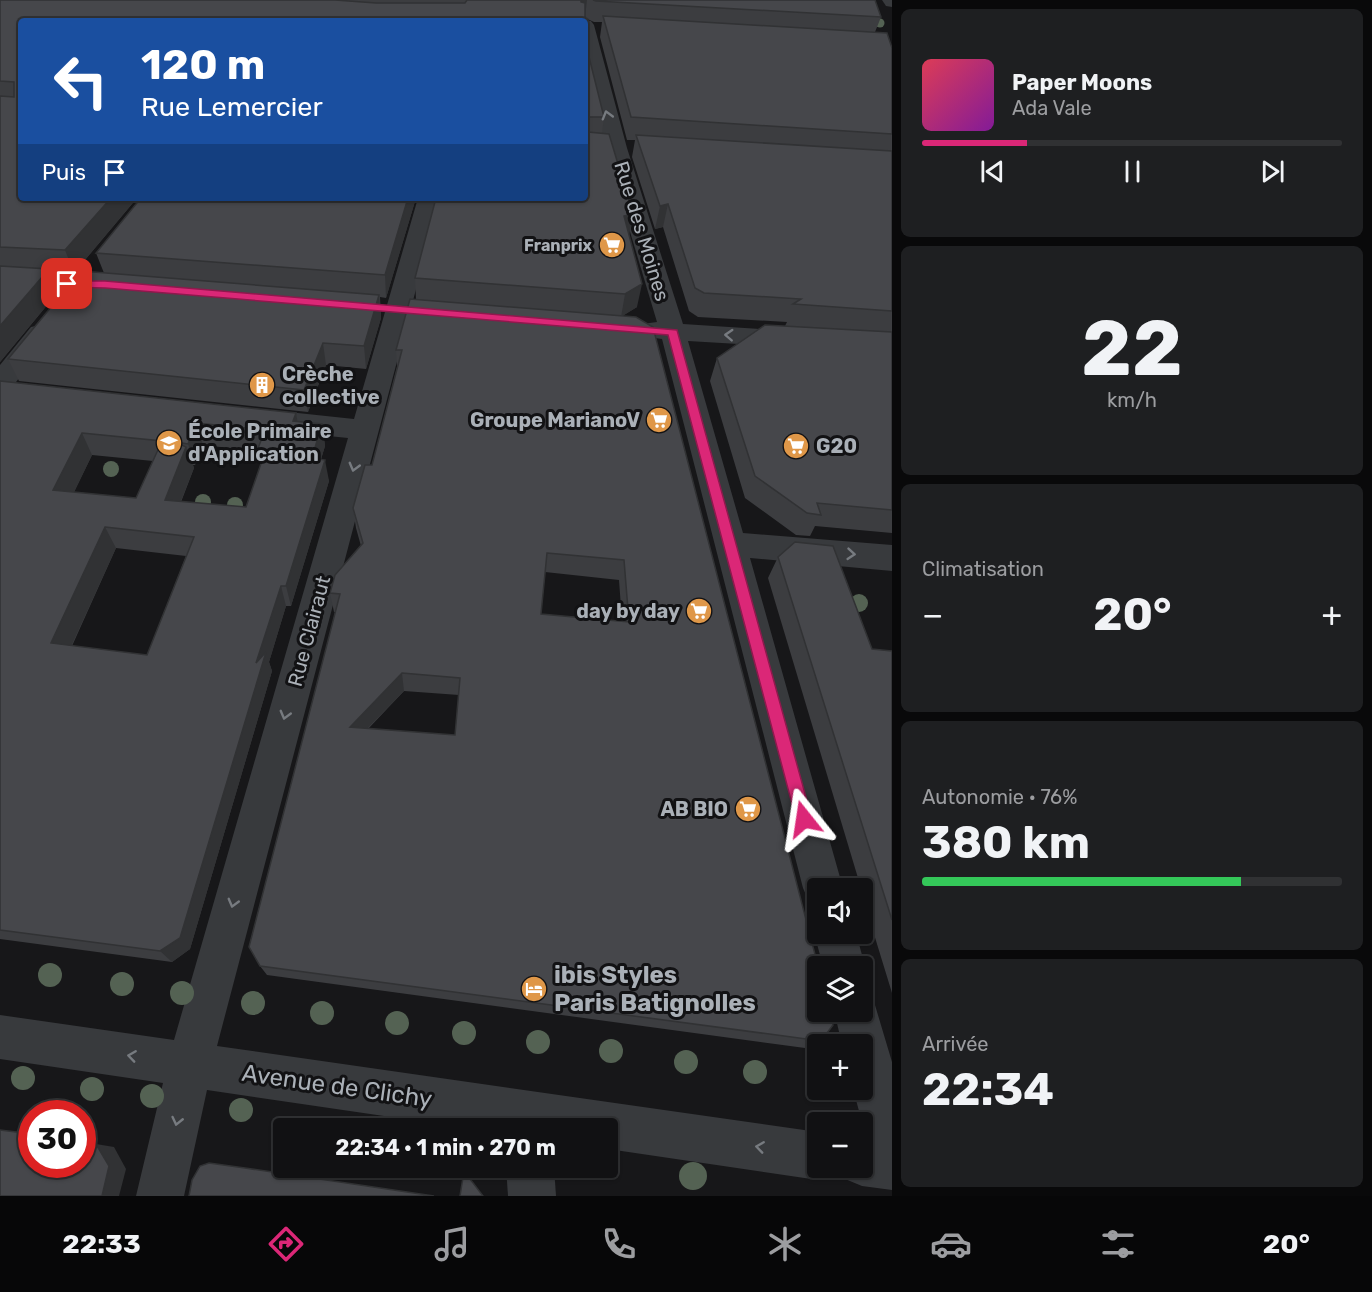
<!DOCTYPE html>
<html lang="fr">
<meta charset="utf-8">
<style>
:root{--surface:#111113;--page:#1e1f21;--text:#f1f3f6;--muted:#9c9da0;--line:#303133;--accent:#db2777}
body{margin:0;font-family:Rubik,sans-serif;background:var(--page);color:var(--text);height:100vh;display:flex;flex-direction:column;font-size:22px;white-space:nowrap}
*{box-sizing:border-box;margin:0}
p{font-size:20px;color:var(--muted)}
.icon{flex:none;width:33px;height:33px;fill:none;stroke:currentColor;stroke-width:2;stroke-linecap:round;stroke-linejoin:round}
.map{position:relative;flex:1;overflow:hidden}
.side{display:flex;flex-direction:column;gap:9px;padding:9px;background:#09090a;width:480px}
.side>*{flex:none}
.guide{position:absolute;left:18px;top:18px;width:570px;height:183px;border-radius:6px;box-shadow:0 2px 4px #0004,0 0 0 2px var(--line);background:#1a4fa0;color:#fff;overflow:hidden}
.buttons{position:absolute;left:807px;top:878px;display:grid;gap:12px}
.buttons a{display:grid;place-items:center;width:66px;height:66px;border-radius:6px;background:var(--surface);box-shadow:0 2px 4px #0004,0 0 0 2px var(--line);font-size:30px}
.speed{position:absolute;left:18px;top:1100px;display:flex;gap:12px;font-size:30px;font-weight:700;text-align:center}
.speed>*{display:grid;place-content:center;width:78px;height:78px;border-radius:50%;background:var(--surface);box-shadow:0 2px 4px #0004,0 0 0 2px var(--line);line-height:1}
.speed .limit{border:9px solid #d22;background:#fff;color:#111}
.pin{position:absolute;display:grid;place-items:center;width:51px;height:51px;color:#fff;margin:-26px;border-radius:12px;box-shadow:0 3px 9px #0006}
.me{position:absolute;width:66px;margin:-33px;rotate:345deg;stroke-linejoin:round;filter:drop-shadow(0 0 4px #0008)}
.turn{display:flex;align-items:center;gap:21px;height:126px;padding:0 24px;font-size:27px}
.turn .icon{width:78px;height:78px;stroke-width:2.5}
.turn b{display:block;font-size:42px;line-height:51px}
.then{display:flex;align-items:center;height:57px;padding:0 24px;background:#0003;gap:12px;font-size:22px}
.big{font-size:45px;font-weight:700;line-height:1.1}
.side .tile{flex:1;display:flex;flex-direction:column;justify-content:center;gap:9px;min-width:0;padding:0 21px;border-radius:9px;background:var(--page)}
.side .dial{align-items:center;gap:0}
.dial b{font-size:78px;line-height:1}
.song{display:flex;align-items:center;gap:18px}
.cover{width:72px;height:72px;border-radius:9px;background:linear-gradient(135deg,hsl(350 70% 55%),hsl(290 70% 35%))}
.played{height:6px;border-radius:3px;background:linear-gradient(90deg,var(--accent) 25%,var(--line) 25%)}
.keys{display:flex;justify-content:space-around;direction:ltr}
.heat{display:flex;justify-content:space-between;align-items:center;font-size:33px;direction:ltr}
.charge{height:9px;border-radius:4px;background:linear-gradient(90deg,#34c759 76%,var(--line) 0)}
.trip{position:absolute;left:273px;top:1118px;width:345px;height:60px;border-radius:6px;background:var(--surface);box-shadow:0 2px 4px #0004,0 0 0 2px var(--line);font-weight:700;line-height:60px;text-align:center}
.dock{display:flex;height:96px;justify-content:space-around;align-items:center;background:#070708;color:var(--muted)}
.dock .icon{width:42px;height:42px}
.dock .on{color:var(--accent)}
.dock b{font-size:27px;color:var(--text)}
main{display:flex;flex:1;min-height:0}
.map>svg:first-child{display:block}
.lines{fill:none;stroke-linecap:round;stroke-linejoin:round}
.street{fill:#383a3d;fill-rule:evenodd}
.tree{fill:#546253}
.wall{fill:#3c3d40;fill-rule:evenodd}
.shaded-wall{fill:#313234}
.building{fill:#46474b;stroke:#313234;stroke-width:1.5;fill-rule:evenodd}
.oneway{stroke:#777b80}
.route{fill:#db2777;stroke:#8e194d;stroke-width:1.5}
.labels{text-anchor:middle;stroke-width:6;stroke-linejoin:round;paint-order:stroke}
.far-poi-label{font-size:16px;font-weight:bold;fill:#aab0b7;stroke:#121214;text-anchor:end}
.street-label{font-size:20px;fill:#aab0b7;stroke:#121214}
.poi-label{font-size:20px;font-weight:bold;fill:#aab0b7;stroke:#121214;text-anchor:start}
.near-poi-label{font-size:24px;font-weight:bold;fill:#aab0b7;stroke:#121214;text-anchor:start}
.near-street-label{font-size:24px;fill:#aab0b7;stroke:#121214}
</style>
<main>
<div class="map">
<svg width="892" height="1196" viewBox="0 0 892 1196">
<rect width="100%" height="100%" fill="#171719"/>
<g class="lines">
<g class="street">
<polygon points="882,0 892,0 892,7 886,6"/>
<polygon points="585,20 591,21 594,25 627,148 683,324 791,331 800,333 804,339 800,345 791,347 688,341 743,533 892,545 892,571 750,558 843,888 818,888 818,906 809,902 803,888 662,339 642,336 638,330 642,324 657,322 605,148 585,62 585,21 580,21"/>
<polygon points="418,198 440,198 217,1046 818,1132 818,1167 837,1167 835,1173 818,1180 608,1149 608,1128 466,1128 207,1090 184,1196 136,1196 163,1083 0,1059 0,1015 174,1040 348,438 279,431 269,428 265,421 269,414 279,411 354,419"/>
<polygon points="0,271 116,277 125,280 128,285 125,290 116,293 0,285"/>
<polygon points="40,325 49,327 53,333 10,390 0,392 0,365 31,327"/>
<polygon points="818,925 818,933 856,933 865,966 862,973 862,966 823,966 814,933"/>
<polygon points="862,992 872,995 892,1062 892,1190 862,1186 845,1179 840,1167 862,1167 862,1122 853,1089 862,1089 862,1044 842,1044 834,1011 862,1011"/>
<polygon points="506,1167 554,1167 556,1196 508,1196"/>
</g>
</g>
<g class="tree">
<circle cx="880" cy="23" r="4.5"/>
<circle cx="111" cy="469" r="8"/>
<circle cx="203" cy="502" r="8"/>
<circle cx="235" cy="505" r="8"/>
<circle cx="859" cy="603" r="9"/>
<circle cx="50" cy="975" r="12"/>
<circle cx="122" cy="984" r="12"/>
<circle cx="182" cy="993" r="12"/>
<circle cx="253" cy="1003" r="12"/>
<circle cx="322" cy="1013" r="12"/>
<circle cx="397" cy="1023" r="12"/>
<circle cx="464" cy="1033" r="12"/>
<circle cx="538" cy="1042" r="12"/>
<circle cx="611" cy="1051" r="12"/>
<circle cx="686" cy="1062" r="12"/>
<circle cx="755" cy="1072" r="12"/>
<circle cx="23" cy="1078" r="12"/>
<circle cx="92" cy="1089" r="12"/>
<circle cx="152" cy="1096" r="12"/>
<circle cx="241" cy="1110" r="12"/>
<circle cx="693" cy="1176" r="14"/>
</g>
<g class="wall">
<path d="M0,0H875L881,17L875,32L892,48V533L815,526L810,536L796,535L745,498L710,381L717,358L785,326L787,322L698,317L689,311L663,227L655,229L632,157L635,140H627L600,37L602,22H594L585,18V41L604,117L602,134L629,235L637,307L622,316L821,1041L805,1048L267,975L260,966L335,612H334L330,593L361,546L356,528L353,508L372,465L397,367L396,350L416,300L415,278L585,198L21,21L137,198L74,273L50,272L58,292L0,362ZM545,572L619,580L622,621L541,614ZM404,691L459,695L455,735L368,729Z"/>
<polygon points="141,198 416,198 386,298 380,297 381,318 366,369 326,365 308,412 19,381 8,359 104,273 96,253"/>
<path d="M0,381L298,422L322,424L325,446L321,459L329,481L291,606H286L269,662L272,671L190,949L172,962L0,939ZM203,445L257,451L261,464L246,507L181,502L194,468L193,465H195ZM92,455L153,461L136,498L74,492ZM116,548L186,556L147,655L72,646Z"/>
<polygon points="778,557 872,649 892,651 892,993 862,895 862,888 861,888 768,578"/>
</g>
<g class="shaded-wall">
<polygon points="580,0 587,0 585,18"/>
<polygon points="111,198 137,198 74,273 65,250"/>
<polygon points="408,198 416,198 386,298 385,275"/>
<polygon points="668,204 663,227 655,229 660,206"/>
<polygon points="633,214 629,236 624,216"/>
<polygon points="49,269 58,292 0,362 0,326"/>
<polygon points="642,284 637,307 621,317 625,294"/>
<polygon points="379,295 381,318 366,369 364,346"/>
<polygon points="323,343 326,365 308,412 304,390"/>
<polygon points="296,413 300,435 293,421"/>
<polygon points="196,423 203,445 195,465 188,444"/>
<polygon points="322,424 325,446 315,480 312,458"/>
<polygon points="82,433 92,455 65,511 53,490"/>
<polygon points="186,447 194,468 173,521 165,500"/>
<polygon points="325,460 329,481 291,606 286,586"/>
<polygon points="105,527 116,548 64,662 51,643"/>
<polygon points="281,586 286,606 269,662 272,671 190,949 172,962 160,951 256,663"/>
<polygon points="402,673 404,691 353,743 350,727"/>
<polygon points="96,1144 114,1147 126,1169 119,1196 102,1196"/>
</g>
<g class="building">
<polygon points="0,0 335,0 376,3 465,3 467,0 581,0 581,2 585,3 585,41 604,117 586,117 586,130 588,132 609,134 633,214 624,216 642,284 625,294 415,278 436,198 585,198 585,21 21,21 21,198 111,198 65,250 0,247 0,96 14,97 14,82 0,81"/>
<polygon points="593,0 875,0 881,17 596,1"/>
<polygon points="603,16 887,33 892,48 892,134 631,117"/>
<polygon points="636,135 892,151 892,311 793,304 801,299 704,293 695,288 668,204 660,206"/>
<polygon points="141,198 408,198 385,275 96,253"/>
<polygon points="0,266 49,269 0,326"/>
<polygon points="81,271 379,295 364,346 323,343 304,390 8,359"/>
<path d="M410,299L636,317L653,327L818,966V1011H829L833,1025L821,1041L260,966L249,947L340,594L330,593L335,575L363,543L353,508L365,465H372L402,350H396ZM547,553L624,560L629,622L541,614ZM402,673L460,678L455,735L350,727Z"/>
<polygon points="765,325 892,332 892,510 817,503 821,515 807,513 755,476 717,358"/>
<path d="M0,381L296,413L293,421L322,424L312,458L325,460L286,586H281L256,663L266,652L180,938L160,951L0,930ZM196,423L265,430L257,451L265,452L246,507L165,500L186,447L176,442L188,444ZM82,433L162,441L136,498L53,490ZM105,527L194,537L147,655L51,643Z"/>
<polygon points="795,542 833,546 872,649 892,651 892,920 778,557"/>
<polygon points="0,1130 32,1134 32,1164 82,1164 82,1142 96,1144 109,1166 102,1196 0,1196"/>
<polygon points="209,1163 245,1168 434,1196 189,1196 192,1180 200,1166"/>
<polygon points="464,1171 483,1196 460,1196"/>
</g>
<defs><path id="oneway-chevron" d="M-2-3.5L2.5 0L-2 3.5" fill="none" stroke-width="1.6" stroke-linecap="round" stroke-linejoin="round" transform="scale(1.5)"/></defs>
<g class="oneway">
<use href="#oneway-chevron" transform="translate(607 115) rotate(-106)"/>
<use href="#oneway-chevron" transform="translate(729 335) rotate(-177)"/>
<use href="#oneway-chevron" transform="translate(354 467) rotate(105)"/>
<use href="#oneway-chevron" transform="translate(851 554) rotate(5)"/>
<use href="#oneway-chevron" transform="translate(285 715) rotate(105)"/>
<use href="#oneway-chevron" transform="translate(233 903) rotate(105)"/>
<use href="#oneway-chevron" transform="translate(132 1056) rotate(-172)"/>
<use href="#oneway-chevron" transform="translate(177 1121) rotate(103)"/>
<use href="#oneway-chevron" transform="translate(760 1147) rotate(-172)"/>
</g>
<polygon class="route" points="64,281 105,281 677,330 812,819 810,825 804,827 799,825 796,819 668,335 105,288 67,287 64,286"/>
<defs>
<g id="supermarket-disc" transform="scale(1.35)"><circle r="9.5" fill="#df9748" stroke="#121214"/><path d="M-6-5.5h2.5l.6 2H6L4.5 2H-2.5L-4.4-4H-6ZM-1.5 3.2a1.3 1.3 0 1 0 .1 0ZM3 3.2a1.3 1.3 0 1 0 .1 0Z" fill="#fff"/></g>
<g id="building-disc" transform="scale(1.35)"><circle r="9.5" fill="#df9748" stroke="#121214"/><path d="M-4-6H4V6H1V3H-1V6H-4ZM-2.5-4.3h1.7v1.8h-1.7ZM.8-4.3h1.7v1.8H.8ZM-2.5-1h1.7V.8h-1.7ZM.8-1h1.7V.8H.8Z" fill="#fff"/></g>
<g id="school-disc" transform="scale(1.35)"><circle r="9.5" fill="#df9748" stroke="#121214"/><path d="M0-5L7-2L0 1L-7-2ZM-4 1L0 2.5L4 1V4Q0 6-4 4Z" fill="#fff"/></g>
<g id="hotel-disc" transform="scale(1.35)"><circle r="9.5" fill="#df9748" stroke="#121214"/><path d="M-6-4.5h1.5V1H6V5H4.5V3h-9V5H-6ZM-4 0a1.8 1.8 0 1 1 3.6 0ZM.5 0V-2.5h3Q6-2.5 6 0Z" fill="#fff"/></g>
</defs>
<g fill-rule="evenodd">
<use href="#supermarket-disc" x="612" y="245"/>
<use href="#building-disc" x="262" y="385"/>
<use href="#supermarket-disc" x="659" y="420"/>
<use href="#school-disc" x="169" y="443"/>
<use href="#supermarket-disc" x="796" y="446"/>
<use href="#supermarket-disc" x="699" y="611"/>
<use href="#supermarket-disc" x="748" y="809"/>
<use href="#hotel-disc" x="534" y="989"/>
</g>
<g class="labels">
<g class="far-poi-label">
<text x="592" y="251">Franprix</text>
</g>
<g class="street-label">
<text transform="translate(642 231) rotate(73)" y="7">Rue des Moines</text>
<text transform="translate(309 631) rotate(-75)" y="7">Rue Clairaut</text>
</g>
<g class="poi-label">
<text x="282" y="381">Crèche<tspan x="282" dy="23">collective</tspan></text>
<text x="640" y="427" text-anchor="end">Groupe MarianoV</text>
<text x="188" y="438">École Primaire<tspan x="188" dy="23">d'Application</tspan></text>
<text x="816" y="453">G20</text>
<text x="680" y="618" text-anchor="end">day by day</text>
<text x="728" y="816" text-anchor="end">AB BIO</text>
</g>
<g class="near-poi-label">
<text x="554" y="983">ibis Styles<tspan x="554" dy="28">Paris Batignolles</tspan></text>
</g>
<g class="near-street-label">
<text transform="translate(337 1086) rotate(8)" y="8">Avenue de Clichy</text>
</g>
</g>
</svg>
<div class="buttons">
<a><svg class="icon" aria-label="sound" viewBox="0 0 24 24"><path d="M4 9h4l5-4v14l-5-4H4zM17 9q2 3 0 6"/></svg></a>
<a><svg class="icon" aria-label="layers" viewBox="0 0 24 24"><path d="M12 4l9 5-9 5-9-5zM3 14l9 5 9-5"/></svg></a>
<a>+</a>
<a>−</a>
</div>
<div class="speed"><div class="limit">30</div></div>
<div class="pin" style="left:67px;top:284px;background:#d93025"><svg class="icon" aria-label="arrive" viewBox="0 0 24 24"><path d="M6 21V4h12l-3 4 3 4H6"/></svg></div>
<svg class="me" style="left:804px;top:819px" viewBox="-20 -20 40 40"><path d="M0-17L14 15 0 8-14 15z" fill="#db2777" stroke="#fff" stroke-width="4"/></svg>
<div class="trip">22:34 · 1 min · 270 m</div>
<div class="guide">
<div class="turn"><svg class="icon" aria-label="left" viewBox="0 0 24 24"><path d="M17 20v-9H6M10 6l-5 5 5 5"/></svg><div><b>120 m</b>Rue Lemercier</div></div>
<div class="then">Puis<svg class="icon" aria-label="arrive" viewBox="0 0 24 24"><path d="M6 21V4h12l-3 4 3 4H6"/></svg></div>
</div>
</div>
<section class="side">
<div class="tile">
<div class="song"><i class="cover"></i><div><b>Paper Moons</b><p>Ada Vale</p></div></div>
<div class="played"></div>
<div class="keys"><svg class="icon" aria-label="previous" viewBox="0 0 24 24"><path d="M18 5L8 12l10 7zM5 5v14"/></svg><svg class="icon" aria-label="pause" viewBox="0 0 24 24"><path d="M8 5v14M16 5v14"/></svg><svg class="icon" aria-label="next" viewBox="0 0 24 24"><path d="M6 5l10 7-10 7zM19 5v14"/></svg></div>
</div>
<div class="tile dial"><b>22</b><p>km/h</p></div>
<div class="tile"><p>Climatisation</p>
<div class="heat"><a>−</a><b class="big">20°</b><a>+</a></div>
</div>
<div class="tile"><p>Autonomie · 76%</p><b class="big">380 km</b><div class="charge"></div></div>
<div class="tile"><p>Arrivée</p><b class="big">22:34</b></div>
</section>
</main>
<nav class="dock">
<b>22:33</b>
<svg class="icon on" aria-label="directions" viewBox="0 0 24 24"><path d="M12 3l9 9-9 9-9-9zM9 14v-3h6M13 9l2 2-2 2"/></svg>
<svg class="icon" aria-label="music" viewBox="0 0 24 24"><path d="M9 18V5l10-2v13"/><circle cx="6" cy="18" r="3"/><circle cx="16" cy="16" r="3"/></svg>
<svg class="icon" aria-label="phone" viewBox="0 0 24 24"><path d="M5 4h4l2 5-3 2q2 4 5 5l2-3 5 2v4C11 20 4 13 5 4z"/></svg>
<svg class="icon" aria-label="climate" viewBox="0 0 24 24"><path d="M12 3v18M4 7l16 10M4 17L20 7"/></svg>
<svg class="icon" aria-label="car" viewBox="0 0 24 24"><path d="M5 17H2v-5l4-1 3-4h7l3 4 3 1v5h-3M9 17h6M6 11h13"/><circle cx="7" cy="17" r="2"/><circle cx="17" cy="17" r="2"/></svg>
<svg class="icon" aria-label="filters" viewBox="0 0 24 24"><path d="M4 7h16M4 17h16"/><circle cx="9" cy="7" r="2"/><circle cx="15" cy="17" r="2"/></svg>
<b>20°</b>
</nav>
